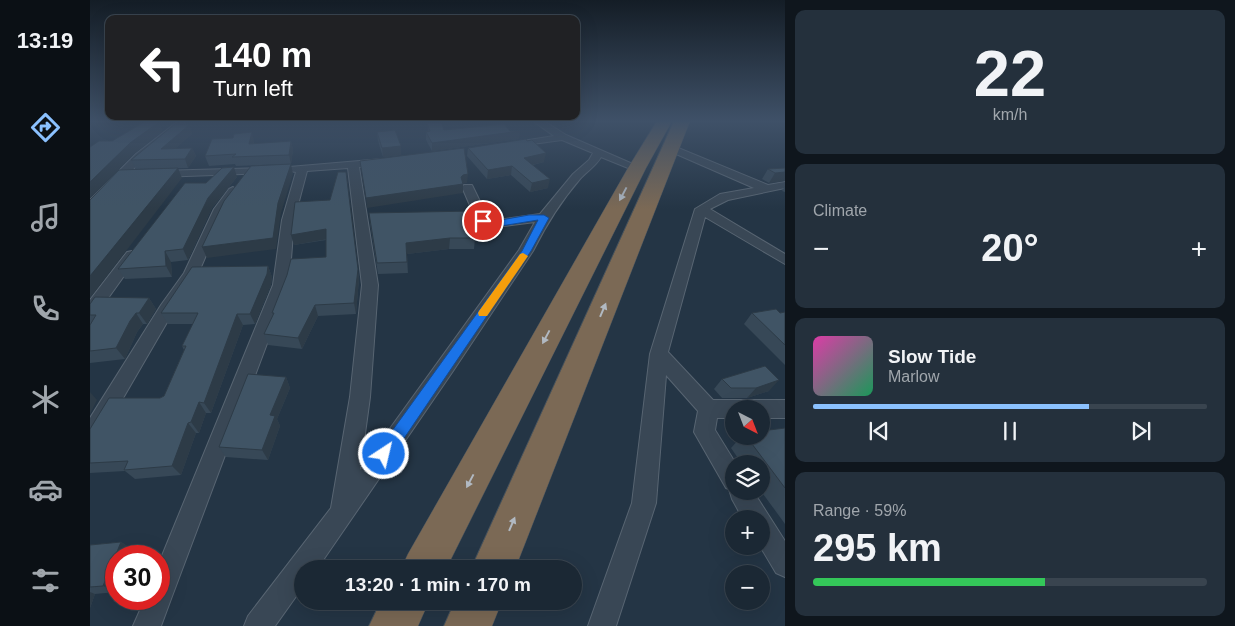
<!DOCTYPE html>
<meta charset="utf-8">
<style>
:root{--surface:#1b2834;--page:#24303c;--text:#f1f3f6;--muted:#a0a6ac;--line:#39444f;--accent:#8bc1ff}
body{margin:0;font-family:Arial,sans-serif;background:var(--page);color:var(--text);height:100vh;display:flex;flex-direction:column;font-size:19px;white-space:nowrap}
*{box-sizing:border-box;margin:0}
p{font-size:16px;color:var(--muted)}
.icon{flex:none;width:28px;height:28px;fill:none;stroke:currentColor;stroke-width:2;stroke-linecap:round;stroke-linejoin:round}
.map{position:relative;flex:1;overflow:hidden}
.side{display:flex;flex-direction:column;gap:10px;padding:10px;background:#0f161d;width:450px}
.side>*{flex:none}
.banner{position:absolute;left:15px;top:15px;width:475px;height:105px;border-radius:10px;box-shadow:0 5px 20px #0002,0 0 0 1px var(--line);background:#202124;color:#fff;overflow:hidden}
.needle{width:32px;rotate:138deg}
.buttons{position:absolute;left:635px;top:400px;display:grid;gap:10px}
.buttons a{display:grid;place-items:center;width:45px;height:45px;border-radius:50%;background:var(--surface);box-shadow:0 5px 20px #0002,0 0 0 1px var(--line);font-size:25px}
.speed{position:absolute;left:15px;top:545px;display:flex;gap:10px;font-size:25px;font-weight:700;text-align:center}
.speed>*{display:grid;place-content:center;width:65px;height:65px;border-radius:50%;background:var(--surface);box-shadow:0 5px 20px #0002,0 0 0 1px var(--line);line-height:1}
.speed .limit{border:8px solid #d22;background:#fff;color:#111}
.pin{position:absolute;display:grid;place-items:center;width:42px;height:42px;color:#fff;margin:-21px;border:2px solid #fff;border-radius:50%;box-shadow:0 1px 5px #0007}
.me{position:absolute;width:55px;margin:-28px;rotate:35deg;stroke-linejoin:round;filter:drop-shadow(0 0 4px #0008)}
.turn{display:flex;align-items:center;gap:18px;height:105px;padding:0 25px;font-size:22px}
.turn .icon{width:65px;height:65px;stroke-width:2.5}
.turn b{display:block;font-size:35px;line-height:42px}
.big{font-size:38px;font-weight:700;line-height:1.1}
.side .card{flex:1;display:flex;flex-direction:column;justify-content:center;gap:8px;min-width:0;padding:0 18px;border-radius:10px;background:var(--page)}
.side .dial{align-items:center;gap:0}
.dial b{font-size:65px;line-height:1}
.song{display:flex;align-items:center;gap:15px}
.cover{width:60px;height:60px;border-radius:8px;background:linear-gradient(135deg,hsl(320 70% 55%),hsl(150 70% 35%))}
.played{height:5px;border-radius:2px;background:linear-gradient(90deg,var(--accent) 70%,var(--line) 70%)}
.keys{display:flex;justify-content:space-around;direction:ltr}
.heat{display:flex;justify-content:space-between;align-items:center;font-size:28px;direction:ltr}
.charge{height:8px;border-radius:4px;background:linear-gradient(90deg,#34c759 59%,var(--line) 0)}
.trip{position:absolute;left:204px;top:560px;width:288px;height:50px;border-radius:25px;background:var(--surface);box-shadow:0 5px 20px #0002,0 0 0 1px var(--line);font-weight:700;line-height:50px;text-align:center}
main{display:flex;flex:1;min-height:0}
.dock{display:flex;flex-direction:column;width:90px;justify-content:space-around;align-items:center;background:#0b1015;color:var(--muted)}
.dock .icon{width:35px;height:35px}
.dock .current{color:var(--accent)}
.dock b{font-size:22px;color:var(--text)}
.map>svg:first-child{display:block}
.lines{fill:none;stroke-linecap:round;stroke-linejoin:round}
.minor-casing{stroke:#586572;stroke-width:2}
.motorway-casing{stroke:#44525f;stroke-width:1}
.minor{fill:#394755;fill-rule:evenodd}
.motorway{fill:#7b6955;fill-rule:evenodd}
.wall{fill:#374857}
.shaded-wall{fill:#2d3b47}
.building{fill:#405465;stroke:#2d3b47}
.oneway{fill:#b1b9c2}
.route{fill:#1a73e8;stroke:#114b97}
.slow{fill:#f59e0b}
</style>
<main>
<nav class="dock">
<b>13:19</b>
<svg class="icon current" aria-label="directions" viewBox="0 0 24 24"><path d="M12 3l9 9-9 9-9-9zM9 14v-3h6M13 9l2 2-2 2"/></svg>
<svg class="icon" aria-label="music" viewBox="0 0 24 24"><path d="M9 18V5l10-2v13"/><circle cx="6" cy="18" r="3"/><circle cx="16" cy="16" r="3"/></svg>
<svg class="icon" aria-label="phone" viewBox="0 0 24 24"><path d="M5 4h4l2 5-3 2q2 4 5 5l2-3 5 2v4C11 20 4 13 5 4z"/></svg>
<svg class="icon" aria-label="climate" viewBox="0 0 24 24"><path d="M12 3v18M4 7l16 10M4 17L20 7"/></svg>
<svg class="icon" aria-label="car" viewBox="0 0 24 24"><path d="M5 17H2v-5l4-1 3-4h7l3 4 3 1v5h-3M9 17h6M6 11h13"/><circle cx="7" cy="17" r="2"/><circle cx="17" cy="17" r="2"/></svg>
<svg class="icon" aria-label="filters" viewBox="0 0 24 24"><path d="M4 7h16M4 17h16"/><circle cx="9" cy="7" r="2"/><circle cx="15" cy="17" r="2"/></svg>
</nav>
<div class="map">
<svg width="695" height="626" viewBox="0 0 695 626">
<rect width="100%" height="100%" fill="#243545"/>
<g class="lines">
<g class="minor-casing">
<g id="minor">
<path d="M443,121H454L476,135L552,168L547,171L543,170L511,157C506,166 497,171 490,179C471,201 456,225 443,251L363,371L227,569H212V588L185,626H154L158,616L241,508L260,397L272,285L258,168L217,171L204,220L199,285L81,599L71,626H43L55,599H69V563L183,285L192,220L206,172L199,171L198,169L199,167L293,159L298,162L293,165L269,167L288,285L280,397L270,470L429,250L445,222L407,227L388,224L372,187L374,185H382L398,218L415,219L450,214L483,174L499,160L503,153L472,140L420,147V143L464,136Z"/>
<polygon points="87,122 93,122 95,124 54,158 4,210 0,211 0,200 46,154"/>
<polygon points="581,145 678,185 695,182 695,188 638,200 620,209 695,254 695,264 615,217 578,352 623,400 695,400 695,418 671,418 671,409 644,409 644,418 627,418 625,430 646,464 644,464 644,491 663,491 695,541 695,577 686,573 670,546 671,519 653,519 642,499 639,489 636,488 604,432 608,411 576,375 566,503 526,626 498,626 542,503 560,354 605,209 630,194 664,188 577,150 577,146"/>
<polygon points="178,168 183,171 182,173 68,177 62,174 68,171"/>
<polygon points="143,187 149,191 136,209 108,274 83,312 7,443 0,445 0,418 71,305 94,273 124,209 139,189"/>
<polygon points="42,251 47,252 49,255 6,315 0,317 0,300 37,252"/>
</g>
</g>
<g class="motorway-casing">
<g id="motorway">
<polygon points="567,121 582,121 556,168 356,569 311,569 318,554 538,168"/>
<polygon points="584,121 600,121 425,569 381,569"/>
<polygon points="291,601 339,601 328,626 279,626"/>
<polygon points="365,601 412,601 402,626 354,626"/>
</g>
</g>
<use href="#minor" class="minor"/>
<use href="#motorway" class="motorway"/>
</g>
<g class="wall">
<polygon points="337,123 354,130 420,131 429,139 342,151 336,140 336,132 338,131"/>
<polygon points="99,125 102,134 85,148 102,148 106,156 98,168 46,169 41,160"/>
<polygon points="287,132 311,155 293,157 288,141"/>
<polygon points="164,141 164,144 201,141 203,150 201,164 146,166 145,164 119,166 115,156"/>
<polygon points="378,148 454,162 443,165 458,188 440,192 421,175 397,179 377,156"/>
<polygon points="695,168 679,183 672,179 678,169"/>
<polygon points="256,172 269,279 266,314 228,316 212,349 178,345 174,334 183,315 182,313 236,257 236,240 204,245 201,235 240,200"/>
<polygon points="147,177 122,208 98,260 81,262 82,277 35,279 28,269 116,183"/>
<polygon points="695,186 695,192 692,191"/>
<polygon points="280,223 385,238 384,249 359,249 317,254 318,273 288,274"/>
<polygon points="178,266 182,277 181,285 165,324 153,325 121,413 116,413 109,433 106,433 91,475 45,479 35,471 0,473 0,429 74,396 94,350 92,346 103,324 78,324 71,313"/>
<polygon points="59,298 66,309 57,324 53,324 47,332 35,359 0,363 0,304"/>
<polygon points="695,312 695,365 654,324 662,313 690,313"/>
<polygon points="196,377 200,388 187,419 190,426 178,460 136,457 129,447"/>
<polygon points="632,379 679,391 657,398 632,398 624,389"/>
<polygon points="695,428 695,524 671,491 671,464 652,464 641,448 652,436 671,436"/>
<polygon points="31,542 43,550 40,556 26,556 26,592 5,594 0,608 0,545"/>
</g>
<g class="shaded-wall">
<polygon points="0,121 4,121 6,125 0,128"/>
<polygon points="69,122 73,131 45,153 0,198 0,182 40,143"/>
<polygon points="99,125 102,134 75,158 71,149"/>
<polygon points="430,131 429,139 342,151 342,143"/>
<polygon points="162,132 164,141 162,154 159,144"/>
<polygon points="201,141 203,150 201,164 199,155"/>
<polygon points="311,146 311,155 293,157 292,148"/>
<polygon points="102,148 106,156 98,168 95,159"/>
<polygon points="456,153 454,162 433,167 434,158"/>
<polygon points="201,164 203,174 191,213 186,249 117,258 112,247 188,203"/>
<polygon points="422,166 421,175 397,179 398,170"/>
<polygon points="144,167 147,177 122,208 98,260 93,249 118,198"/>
<polygon points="88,168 92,178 0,298 0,276"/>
<polygon points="256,172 269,279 266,314 264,303"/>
<polygon points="695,172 695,181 679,183 685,173"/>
<polygon points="378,174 377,183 373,184 373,193 277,208 276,198"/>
<polygon points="460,179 458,188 440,192 442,183"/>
<polygon points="236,229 238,239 204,245 201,235"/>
<polygon points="360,238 359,249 317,254 318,273 316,243"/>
<polygon points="75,251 81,262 82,277 76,266"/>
<polygon points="178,266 182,277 181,285 165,324 160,314"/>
<polygon points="59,298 66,309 57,324 49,313"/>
<polygon points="225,305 228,316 212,349 208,338"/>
<polygon points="46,313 53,324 47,332 35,359 26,348 40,321"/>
<polygon points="147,314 153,325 121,413 114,403"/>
<polygon points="196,377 200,388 187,419 190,426 178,460 172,450 180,415"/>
<polygon points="689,380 679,391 657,398 666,388"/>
<polygon points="0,392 7,400 0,414"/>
<polygon points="109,402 116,413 109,433 101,422"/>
<polygon points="98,423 106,433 91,475 82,466"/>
<polygon points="31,542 43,550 40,556 26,556 26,592 13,586"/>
<polygon points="0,592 5,594 0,608"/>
</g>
<g class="building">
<polygon points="56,121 69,122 40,143 0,182 0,147 9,141 22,141"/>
<polygon points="351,122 354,130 414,124 420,131 430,131 342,143 336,132 340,131 337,123"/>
<polygon points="85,124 99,125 71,149 102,148 95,159 41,160"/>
<polygon points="305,130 311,146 292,148 287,132"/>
<polygon points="162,132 159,144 201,141 199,155 142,157 146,154 115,156 122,139 143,138 144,134"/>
<polygon points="436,139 437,141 442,140 456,153 434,158 460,179 442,183 422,166 398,170 378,148"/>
<polygon points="374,148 378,174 373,175 371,177 373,184 276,198 270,161"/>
<polygon points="201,164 188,203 183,238 112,247 134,201 161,166"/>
<polygon points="144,167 118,198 93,249 75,251 76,266 28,269 95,183 116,183 132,168"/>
<polygon points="88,168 0,276 0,200 29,170"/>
<polygon points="695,168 695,172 685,173 678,169"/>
<polygon points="248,172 256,172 268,269 264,303 225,305 208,338 174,334 184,313 182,313 197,275 201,259 236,257 236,229 201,235 205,202 240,200"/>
<polygon points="383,211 385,238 360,238 316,243 317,262 287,263 279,213"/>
<polygon points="178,266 177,274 160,314 147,314 114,403 109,402 101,422 98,423 82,466 34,470 38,461 0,463 0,429 19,398 70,398 74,396 96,346 92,346 108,313 71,313 102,267"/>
<polygon points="5,297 59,298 49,313 46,313 40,321 26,348 0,351 0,325 6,315 0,315 0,304"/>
<polygon points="686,309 690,313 695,312 695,345 662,313"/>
<polygon points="675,366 689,380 666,388 641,388 632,379"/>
<polygon points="158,374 196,377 180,415 185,416 172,450 129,447"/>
<polygon points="695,428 695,488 656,436 671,436 671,431"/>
<polygon points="31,542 13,586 0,587 0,545"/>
</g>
<defs><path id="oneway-solid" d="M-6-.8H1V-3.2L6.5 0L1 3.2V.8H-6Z" transform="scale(1.25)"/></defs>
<g class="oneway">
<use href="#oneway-solid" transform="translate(533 194) rotate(118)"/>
<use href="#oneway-solid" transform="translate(513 310) rotate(-67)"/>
<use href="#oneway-solid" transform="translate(456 337) rotate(118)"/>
<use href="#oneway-solid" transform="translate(380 481) rotate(118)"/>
<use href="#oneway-solid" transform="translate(422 524) rotate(-67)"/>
</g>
<linearGradient id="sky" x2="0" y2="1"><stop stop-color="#141d26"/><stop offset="0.58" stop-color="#3f5168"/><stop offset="1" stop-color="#3f5168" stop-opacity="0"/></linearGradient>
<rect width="695" height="209" fill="url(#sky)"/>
<polygon class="route" points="439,215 454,215 459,218 441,251 300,459 294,461 289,459 287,454 289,449 432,251 448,220 405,227 388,221 393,218 405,221"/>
<polygon class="slow" points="433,253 438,256 397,316 389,316 388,313 389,311 430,254"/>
</svg>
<div class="buttons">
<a><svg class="needle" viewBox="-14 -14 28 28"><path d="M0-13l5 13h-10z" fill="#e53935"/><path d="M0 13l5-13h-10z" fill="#a0a6ac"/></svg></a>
<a><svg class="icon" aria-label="layers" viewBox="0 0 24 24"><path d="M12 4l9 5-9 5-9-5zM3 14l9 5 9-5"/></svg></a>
<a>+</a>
<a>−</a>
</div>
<div class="speed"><div class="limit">30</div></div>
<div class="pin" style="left:393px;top:221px;background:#d93025"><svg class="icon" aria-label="arrive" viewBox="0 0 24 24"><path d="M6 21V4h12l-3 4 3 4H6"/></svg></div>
<svg class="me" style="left:294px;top:454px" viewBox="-20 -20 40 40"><circle r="17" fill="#1a73e8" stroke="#fff" stroke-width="3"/><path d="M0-11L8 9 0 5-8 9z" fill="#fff"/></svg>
<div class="trip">13:20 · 1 min · 170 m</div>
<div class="banner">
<div class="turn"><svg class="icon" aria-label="left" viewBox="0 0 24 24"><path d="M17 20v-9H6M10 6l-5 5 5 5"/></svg><div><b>140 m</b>Turn left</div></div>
</div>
</div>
<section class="side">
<div class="card dial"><b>22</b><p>km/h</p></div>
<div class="card"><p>Climate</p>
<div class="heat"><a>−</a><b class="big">20°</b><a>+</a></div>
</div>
<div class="card">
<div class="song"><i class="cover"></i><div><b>Slow Tide</b><p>Marlow</p></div></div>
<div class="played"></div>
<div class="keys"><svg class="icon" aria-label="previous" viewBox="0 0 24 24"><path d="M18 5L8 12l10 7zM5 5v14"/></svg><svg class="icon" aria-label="pause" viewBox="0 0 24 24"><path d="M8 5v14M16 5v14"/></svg><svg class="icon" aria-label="next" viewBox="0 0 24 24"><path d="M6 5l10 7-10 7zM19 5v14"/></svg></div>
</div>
<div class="card"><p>Range · 59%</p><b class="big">295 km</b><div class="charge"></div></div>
</section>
</main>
